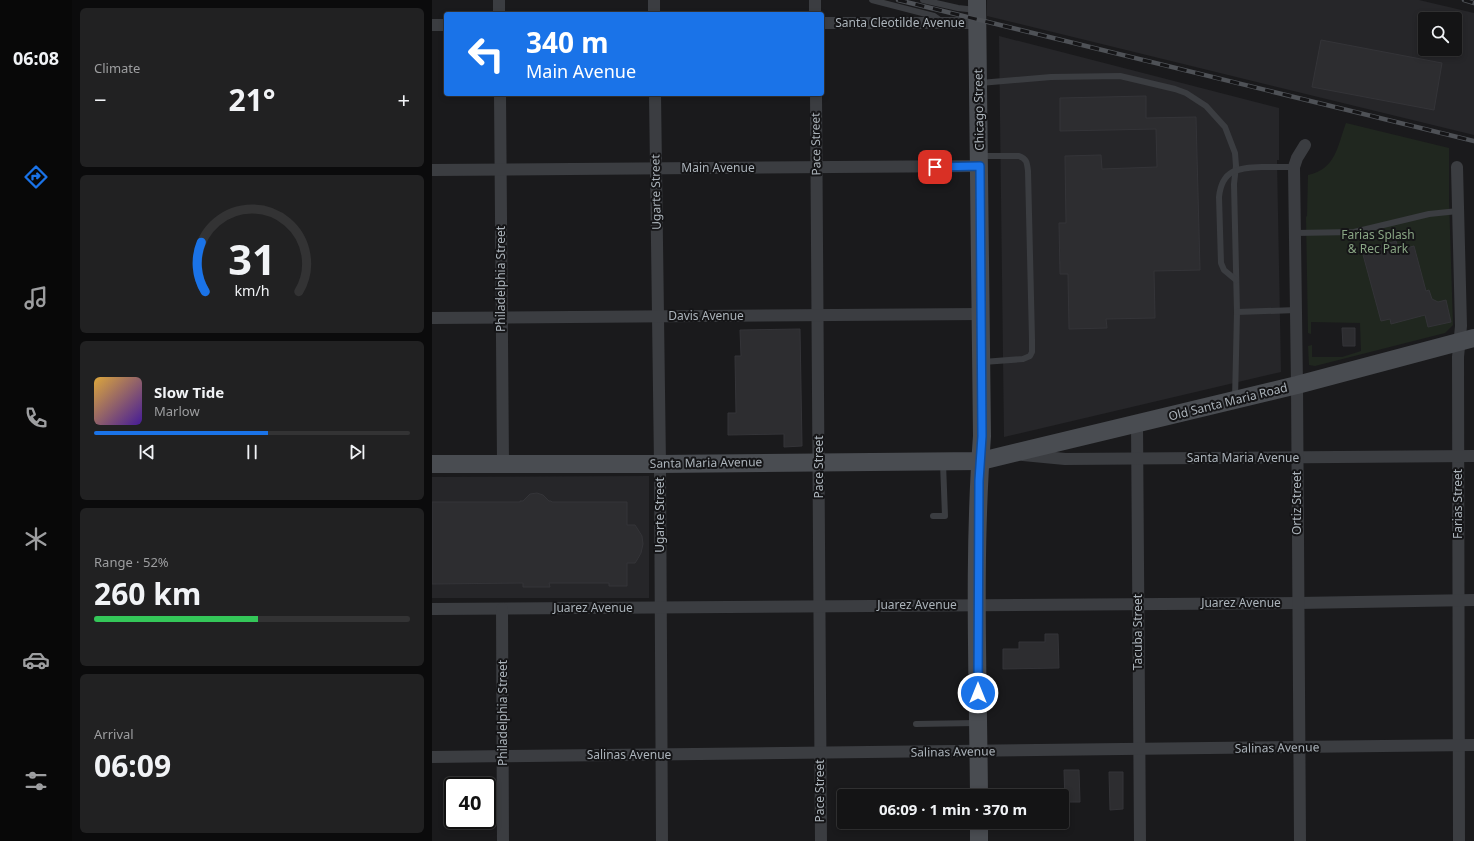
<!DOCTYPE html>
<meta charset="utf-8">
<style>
:root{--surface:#141415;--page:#212122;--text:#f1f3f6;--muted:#9d9ea0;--line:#333334;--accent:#1a73e8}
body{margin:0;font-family:"Noto Sans",sans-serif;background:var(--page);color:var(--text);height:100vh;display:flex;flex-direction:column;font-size:15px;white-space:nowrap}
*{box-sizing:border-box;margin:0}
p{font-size:13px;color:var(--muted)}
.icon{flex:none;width:22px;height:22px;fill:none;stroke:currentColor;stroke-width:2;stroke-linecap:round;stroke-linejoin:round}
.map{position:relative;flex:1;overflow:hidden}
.sheet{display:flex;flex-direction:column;gap:8px;padding:8px;background:#0b0b0c;width:360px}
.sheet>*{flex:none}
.guide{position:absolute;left:12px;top:12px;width:380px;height:84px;border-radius:4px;box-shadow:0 2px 6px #0003,0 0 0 1px var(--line);background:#1a73e8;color:#fff;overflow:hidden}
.fabs{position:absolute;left:986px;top:12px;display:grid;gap:8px}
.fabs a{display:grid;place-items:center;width:44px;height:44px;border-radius:4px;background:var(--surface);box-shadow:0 2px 6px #0003,0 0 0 1px var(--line);font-size:20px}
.speed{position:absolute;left:12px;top:777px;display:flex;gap:8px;font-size:20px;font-weight:700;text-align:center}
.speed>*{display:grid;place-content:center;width:52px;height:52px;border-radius:50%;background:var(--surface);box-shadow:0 2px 6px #0003,0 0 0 1px var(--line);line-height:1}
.speed .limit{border:2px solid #111;border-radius:6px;background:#fff;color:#111}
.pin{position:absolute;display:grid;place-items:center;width:34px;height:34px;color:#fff;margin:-17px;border-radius:8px;box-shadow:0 2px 6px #0006}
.me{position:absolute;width:44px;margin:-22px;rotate:0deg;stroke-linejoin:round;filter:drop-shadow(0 0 3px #0008)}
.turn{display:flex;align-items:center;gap:14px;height:84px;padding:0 16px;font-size:18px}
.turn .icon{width:52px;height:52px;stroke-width:2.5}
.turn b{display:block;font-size:28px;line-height:34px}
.big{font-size:30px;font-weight:700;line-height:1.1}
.sheet .widget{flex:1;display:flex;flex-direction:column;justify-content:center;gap:6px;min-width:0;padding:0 14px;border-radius:6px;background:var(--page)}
.sheet .dial{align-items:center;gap:0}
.dial svg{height:104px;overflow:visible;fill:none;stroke:var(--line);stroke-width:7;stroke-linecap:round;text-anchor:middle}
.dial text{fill:var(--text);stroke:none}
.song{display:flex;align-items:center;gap:12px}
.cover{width:48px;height:48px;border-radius:6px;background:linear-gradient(135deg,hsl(40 70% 55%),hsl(260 70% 35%))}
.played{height:4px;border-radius:2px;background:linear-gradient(90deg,var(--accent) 55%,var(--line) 55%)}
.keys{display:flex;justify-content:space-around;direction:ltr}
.heat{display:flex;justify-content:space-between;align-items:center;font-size:22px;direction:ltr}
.charge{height:6px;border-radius:3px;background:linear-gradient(90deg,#34c759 52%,var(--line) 0)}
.trip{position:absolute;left:405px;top:789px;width:232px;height:40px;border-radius:4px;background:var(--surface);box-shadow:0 2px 6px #0003,0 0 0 1px var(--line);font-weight:700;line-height:40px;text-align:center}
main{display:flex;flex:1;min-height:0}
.menu{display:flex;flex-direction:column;width:72px;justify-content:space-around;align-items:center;background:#080808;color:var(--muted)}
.menu .icon{width:28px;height:28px}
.menu .current{color:var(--accent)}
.menu b{font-size:18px;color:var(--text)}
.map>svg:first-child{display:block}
.built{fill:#262629;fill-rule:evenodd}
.green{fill:#20271f}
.building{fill:#2d2d30;stroke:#343438}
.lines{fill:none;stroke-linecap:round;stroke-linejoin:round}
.lane{stroke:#3b3d41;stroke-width:6}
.street{stroke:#3b3d41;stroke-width:12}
.secondary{stroke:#494c51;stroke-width:18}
.rail-casing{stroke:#4e5156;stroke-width:4.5}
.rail{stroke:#151517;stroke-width:3;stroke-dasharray:9;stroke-linecap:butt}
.route-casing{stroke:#114b97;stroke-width:10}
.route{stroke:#1a73e8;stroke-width:7}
.labels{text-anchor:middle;stroke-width:4;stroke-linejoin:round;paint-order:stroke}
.street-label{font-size:12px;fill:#acb4bb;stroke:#151517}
.park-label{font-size:12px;fill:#89a584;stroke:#151517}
</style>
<main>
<nav class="menu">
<b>06:08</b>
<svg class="icon current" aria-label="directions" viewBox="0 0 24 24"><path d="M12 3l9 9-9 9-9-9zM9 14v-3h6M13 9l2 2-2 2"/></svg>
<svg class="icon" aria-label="music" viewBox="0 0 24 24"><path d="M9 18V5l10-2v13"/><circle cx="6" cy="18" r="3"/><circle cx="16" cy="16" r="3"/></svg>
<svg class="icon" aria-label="phone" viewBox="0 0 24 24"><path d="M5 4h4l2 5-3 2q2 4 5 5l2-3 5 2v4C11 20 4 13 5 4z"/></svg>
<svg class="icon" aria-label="climate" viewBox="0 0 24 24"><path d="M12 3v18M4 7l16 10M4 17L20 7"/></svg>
<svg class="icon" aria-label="car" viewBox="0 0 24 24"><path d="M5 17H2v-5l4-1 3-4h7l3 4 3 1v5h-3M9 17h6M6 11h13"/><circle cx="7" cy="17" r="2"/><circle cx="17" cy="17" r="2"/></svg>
<svg class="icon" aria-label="filters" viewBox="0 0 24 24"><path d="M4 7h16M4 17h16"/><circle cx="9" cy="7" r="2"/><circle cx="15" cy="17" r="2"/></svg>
</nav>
<section class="sheet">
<div class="widget"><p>Climate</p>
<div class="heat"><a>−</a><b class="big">21°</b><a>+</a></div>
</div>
<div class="widget dial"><svg viewBox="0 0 100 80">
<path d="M14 69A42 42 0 1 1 86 69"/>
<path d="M14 69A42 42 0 0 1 11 31" stroke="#1a73e8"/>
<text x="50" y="56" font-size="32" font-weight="700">31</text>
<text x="50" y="72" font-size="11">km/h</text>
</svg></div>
<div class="widget">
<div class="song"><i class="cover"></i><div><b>Slow Tide</b><p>Marlow</p></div></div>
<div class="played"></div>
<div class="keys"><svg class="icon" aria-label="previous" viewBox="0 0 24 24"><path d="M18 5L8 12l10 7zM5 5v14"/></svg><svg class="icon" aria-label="pause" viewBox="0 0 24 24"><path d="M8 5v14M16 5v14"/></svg><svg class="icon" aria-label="next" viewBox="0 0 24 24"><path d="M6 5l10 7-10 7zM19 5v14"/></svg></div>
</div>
<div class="widget"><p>Range · 52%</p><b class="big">260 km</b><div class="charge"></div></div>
<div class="widget"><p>Arrival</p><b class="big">06:09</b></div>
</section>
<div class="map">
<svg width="1042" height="841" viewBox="0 0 1042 841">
<rect width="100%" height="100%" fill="#1a1a1c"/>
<g class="built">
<path d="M555,0H987L1042,13V135L555,16ZM993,19H1023V49H993Z"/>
<polygon points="567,36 847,108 847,160 845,160 849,372 572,437"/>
<polygon points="217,476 217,598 0,598 0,477"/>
</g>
<path class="green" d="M914,123L1017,148V199L1021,325L1013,333L883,366L877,365L876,346L880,345V357H910L929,351L928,323L879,322V334L876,333L874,217L875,216L876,175C904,169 905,147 914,123Z"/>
<g class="building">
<polygon points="889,40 1010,63 1002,110 880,87"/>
<polygon points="714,96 714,118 764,117 768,270 722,271 723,318 674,319 675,328 637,329 636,274 628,274 627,223 634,223 633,156 669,155 670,169 725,167 724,129 628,131 628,98"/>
<polygon points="964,241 967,250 982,246 994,291 997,290 1000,299 1006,302 1014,300 1019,322 996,327 993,315 959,324 958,319 949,321 930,251"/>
<polygon points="910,328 923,328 923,346 911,346"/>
<polygon points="368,329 370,446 352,447 352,434 296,435 296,413 304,413 303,356 309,356 308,330"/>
<polygon points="105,493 111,495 117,501 119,501 120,502 195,502 195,525 203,525 205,528 210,536 211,544 209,553 205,560 203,563 195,563 195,586 177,586 177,583 117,583 118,587 91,587 91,583 0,584 0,502 88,502 88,501 91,501 98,494"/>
<polygon points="613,634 626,634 627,668 571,669 571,649 587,649 587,642 613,642"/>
<polygon points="632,770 647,770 648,802 633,802"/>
<polygon points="677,772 691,772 691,809 678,810"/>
</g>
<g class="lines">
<g class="lane">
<polyline points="440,0 502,16 509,21"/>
<polyline points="491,0 526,8 544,10"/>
<polyline points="548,83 619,77 688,76 743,89 754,93 774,106 793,127 803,153 804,166 802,184 805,312 803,399"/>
<path d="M549,156H587C595,159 595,163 596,171L600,339V352L598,356L591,359L551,362"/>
<polyline points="863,233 922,232 997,214 1026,211"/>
<path d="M804,280L792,270L789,263L787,197C790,169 806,168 830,167C840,167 851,167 862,167"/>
<polyline points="805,312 864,310"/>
<polyline points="501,516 513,516 511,463"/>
<polyline points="484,724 545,723"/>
</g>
<g class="street">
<polyline points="67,0 67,14"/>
<polyline points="222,0 222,14"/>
<polyline points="383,0 383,14"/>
<polyline points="390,23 546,23"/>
<polyline points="0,25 14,25"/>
<polyline points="68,94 71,463"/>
<polyline points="223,94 228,464 230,841"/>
<polyline points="384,94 389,841"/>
<polyline points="1025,167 1029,326 1026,357 1027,841"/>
<polyline points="0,170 548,166"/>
<polyline points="0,318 549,314"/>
<polyline points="705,424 708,841"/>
<polyline points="591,455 633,459 1042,456"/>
<polyline points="0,609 866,603 1042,600"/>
<polyline points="70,609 71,841"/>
<polyline points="0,757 1042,745"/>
<polyline points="868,841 865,385 862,167 865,158 873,145"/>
</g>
<g class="secondary">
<path d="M545,0L550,436C541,556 546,676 547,796"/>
<polyline points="0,464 228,464 549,461 865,385 1042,338"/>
<polyline points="547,822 547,841"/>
</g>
<g class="rail-casing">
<g id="rail">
<polyline points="466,0 1042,141"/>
<polyline points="1032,0 1042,3"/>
</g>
</g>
<use href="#rail" class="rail"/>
</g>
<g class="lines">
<g class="route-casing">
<polyline id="route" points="503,167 548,166 550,436 547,481 546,693"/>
</g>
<use href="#route" class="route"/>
</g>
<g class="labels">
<g class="street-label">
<text x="468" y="27">Santa Cleotilde Avenue</text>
<text transform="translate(547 110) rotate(-91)" y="4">Chicago Street</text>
<text transform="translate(384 144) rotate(-91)" y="4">Pace Street</text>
<text x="286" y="172">Main Avenue</text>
<text transform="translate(224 192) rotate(-91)" y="4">Ugarte Street</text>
<text transform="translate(69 279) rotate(-90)" y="4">Philadelphia Street</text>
<text x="274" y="320">Davis Avenue</text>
<text transform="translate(796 402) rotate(-14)" y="4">Old Santa Maria Road</text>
<text x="811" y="462">Santa Maria Avenue</text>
<text transform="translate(274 463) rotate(-1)" y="4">Santa Maria Avenue</text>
<text transform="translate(387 467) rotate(-90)" y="4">Pace Street</text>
<text transform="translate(865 503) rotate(-90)" y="4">Ortiz Street</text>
<text transform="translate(1026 504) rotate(-90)" y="4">Farias Street</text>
<text transform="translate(228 515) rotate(-90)" y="4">Ugarte Street</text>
<text x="809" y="607">Juarez Avenue</text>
<text x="485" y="609">Juarez Avenue</text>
<text x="161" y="612">Juarez Avenue</text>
<text transform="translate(706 632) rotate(-90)" y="4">Tacuba Street</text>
<text transform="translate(71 713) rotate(-90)" y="4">Philadelphia Street</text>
<text transform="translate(845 748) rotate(-1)" y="4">Salinas Avenue</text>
<text transform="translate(521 752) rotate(-1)" y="4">Salinas Avenue</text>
<text x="197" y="759">Salinas Avenue</text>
<text transform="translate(388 791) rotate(-90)" y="4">Pace Street</text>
</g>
<g class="park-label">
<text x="946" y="239">Farias Splash<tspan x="946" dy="14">&amp; Rec Park</tspan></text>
</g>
</g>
</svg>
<div class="fabs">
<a><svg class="icon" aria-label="search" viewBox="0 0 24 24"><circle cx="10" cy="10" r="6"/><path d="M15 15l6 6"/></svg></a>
</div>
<div class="speed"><div class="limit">40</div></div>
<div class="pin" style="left:503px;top:167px;background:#d93025"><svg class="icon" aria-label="arrive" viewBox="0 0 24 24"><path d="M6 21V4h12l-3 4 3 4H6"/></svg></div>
<svg class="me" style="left:546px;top:693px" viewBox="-20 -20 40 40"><circle r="17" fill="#1a73e8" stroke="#fff" stroke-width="3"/><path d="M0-11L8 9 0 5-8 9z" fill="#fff"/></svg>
<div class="trip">06:09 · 1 min · 370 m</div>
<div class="guide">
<div class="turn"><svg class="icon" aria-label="left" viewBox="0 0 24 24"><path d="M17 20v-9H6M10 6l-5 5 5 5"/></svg><div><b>340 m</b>Main Avenue</div></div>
</div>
</div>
</main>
